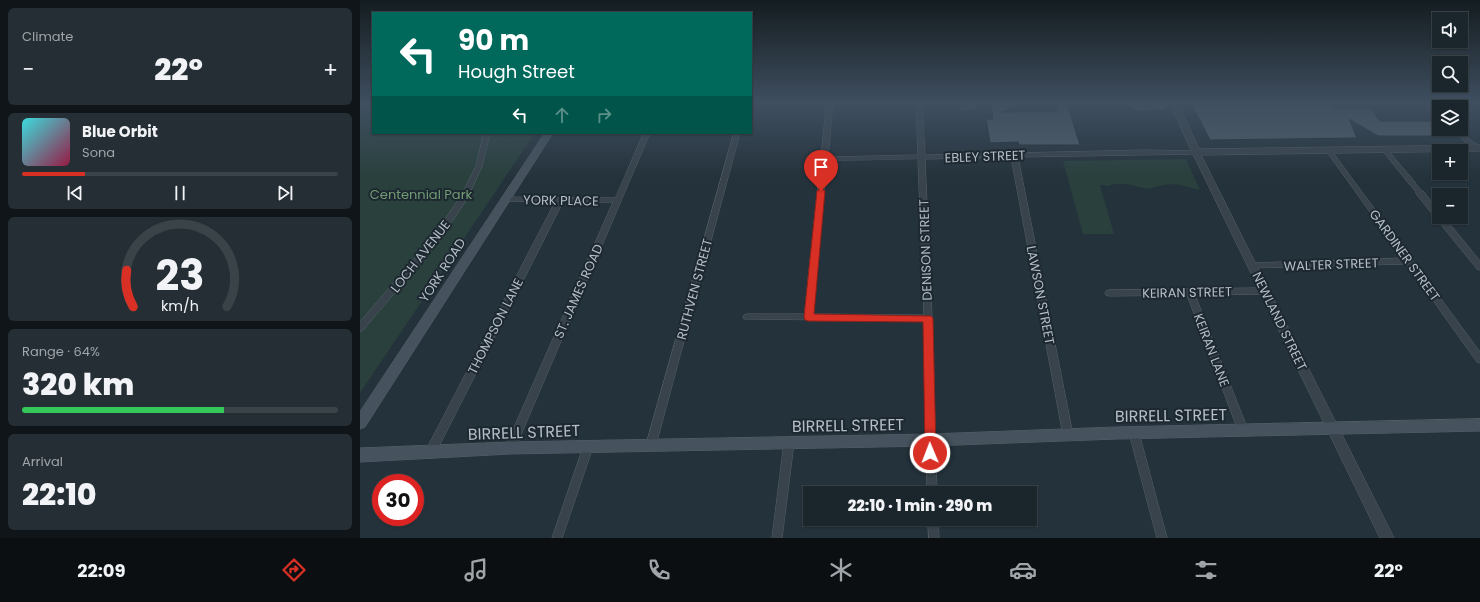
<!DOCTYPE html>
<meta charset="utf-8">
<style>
:root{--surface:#1b262c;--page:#242e34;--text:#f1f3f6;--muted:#a0a5a9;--line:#394348;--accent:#d93025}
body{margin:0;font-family:Poppins,sans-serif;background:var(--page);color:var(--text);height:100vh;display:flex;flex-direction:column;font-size:15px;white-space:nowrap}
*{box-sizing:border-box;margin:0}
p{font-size:13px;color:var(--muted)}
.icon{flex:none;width:22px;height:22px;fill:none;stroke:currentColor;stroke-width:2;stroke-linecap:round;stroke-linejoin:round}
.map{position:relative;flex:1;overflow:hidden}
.sheet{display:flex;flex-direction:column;gap:8px;padding:8px;background:#0f1518;width:360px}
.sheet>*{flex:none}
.hud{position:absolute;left:12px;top:12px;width:380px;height:122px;border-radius:0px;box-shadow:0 1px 3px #0004,0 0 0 1px var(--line);background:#00695c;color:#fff;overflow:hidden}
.fabs{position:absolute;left:1072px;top:12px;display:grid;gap:8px}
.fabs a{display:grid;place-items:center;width:36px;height:36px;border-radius:0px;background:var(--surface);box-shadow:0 1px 3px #0004,0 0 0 1px var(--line);font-size:20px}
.speed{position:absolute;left:12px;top:474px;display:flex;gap:8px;font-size:20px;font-weight:700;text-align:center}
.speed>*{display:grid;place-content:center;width:52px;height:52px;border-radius:50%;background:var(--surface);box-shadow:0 1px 3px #0004,0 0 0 1px var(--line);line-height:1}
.speed .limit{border:6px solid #d22;background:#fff;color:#111}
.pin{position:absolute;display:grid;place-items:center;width:34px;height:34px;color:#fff;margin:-41px -17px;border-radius:50% 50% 50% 0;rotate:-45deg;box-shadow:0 0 4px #0007}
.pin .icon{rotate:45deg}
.me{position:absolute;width:44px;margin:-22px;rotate:359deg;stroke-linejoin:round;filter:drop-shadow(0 0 3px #0008)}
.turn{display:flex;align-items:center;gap:14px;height:84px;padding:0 20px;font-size:18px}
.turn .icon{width:52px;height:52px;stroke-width:2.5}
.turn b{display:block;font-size:28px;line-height:34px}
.lanes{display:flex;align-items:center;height:38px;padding:0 20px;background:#0003;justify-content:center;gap:20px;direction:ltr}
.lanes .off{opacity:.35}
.big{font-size:30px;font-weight:800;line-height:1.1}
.sheet .tile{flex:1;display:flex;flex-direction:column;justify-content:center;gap:6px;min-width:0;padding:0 14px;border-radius:6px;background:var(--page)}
.sheet .dial{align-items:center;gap:0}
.dial svg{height:104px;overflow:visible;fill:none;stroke:var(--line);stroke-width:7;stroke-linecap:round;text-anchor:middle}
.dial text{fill:var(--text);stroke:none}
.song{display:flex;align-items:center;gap:12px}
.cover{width:48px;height:48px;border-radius:6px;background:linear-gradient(135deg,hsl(180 70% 55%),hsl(340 70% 35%))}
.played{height:4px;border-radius:2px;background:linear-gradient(90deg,var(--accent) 20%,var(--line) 20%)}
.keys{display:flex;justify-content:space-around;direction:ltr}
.heat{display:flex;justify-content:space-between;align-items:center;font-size:22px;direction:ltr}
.charge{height:6px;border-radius:3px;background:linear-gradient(90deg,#34c759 64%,var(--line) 0)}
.trip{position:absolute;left:443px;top:486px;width:234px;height:40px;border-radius:0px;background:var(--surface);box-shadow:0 1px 3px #0004,0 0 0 1px var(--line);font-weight:800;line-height:40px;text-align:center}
.tab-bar{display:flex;height:64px;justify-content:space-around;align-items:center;background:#0b0f12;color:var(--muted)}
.tab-bar .icon{width:28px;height:28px}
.tab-bar .on{color:var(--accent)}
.tab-bar b{font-size:18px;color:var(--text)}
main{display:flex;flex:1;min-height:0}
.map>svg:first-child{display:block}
.medical{fill:#2f303d}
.green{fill:#29403d}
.building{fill:#4f5e69;stroke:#1f2a32}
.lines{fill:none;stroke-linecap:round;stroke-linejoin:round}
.pedestrian-casing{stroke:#566169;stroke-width:6}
.minor-casing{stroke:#566169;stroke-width:1}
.tertiary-casing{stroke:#566169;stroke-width:1}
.secondary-casing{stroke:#566169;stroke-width:1}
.pedestrian{stroke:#38434b;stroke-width:5.5}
.minor{fill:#38434b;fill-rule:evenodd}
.tertiary{fill:#38434b;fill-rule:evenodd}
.secondary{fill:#46535e;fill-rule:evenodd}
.route{fill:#d93025;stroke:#8d1f18}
.labels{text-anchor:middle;stroke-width:4;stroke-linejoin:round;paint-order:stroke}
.street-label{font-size:13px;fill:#b3bec7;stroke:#1d2830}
.park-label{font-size:13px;fill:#729c75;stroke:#1d2830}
.near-street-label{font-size:16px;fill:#b3bec7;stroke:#1d2830}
</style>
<main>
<section class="sheet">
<div class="tile"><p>Climate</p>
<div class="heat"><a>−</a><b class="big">22°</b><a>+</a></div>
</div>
<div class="tile">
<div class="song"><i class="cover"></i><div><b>Blue Orbit</b><p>Sona</p></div></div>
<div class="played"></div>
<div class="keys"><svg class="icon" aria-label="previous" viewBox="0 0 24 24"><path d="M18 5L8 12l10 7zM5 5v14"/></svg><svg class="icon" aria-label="pause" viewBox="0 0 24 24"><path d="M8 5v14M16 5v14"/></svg><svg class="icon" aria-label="next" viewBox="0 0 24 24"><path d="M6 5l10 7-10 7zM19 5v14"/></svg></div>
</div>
<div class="tile dial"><svg viewBox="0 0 100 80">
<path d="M14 69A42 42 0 1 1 86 69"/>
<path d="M14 69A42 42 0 0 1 9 41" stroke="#d93025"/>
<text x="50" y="56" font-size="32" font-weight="700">23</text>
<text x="50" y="72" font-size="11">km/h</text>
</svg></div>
<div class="tile"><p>Range · 64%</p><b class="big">320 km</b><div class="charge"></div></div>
<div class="tile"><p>Arrival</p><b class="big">22:10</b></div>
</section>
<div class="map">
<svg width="1120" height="538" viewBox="0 0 1120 538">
<rect width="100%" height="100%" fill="#24323b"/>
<polygon class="medical" points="622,103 678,103 681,110 624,111"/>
<g class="green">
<polygon points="0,103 13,103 13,133 175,133 0,393"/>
<polygon points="826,159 840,190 816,184 804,185 787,189 767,184 754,184 748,186 740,185 754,234 723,234 703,161"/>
</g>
<g class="building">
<polygon points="600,103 616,103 617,110 600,111"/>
<polygon points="631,103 663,103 642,112 697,111 695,103 707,103 720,145 659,145 658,142 630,143 626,119 633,119"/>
<polygon points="767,103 807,103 808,108 804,109 804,111 795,110 777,112"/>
<polygon points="831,103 972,103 976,109 1010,108 1020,121 1073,121 1080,133 1073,136 1018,136 989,119 997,138 850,140"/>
</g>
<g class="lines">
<g class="pedestrian-casing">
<polyline id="pedestrian" points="1052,183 1060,193"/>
</g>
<g class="minor-casing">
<g id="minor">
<polygon points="13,103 13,107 0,109 0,105"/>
<path d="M467,103H473L468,157L558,155L556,103H562L565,155L786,150L838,151V153L836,154L658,157L713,435L711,438L708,440L705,438L703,435L651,157L565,159L572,318L577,493H567L564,321L384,319L383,317L384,315L387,314H444ZM558,159L564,315L453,314L467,161Z"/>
<polygon points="1067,103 1073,103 1076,106 1079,103 1085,103 1082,107 1079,107 1079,114 1077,113"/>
<path d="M1093,129H1100L1109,139L1120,146V150C1110,149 1099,137 1093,129Z"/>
<polygon points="124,133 130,133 122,166 107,199 78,242 3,330 0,332 0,322 72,238 101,196 116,166"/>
<polygon points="284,133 290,133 154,451 150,453 146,451 145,448 253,202 203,202 74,456 70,458 66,456 65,453 66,450 195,202 145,201 141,199 142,197 255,198"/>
<polygon points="374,133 380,133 296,445 295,448 291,450 287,448 286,445"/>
<polygon points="1024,147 1026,148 1054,181 1056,183 1054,185 1050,185 1022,150 1022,148"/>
<polygon points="969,149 971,150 1120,352 1120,363 1117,362 1047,264 889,268 888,266 889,264 892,263 1043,258 967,152 967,150"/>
<polygon points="1057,191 1063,191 1079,211 1079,217 1084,217 1120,261 1120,270 1117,269 1057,195 1056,193"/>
<polygon points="905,288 908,289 909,291 908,293 905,294 835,295 888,430 886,433 883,435 880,433 878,430 827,295 749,296 746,295 745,293 746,291 749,290"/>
<polygon points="774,428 777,430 779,433 807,538 797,538 769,433 771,430"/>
<polygon points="429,438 433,440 434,443 422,538 412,538 424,443 425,440"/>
<polygon points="228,442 232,444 233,447 202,538 192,538 223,447 224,444"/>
<polygon points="568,519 578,519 579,538 569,538"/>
</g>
</g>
<g class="tertiary-casing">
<polygon id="tertiary" points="810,103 818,103 839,149 1120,145 1120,151 841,155 1034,538 1020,538 832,152"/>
</g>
<g class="secondary-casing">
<g id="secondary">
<polygon points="185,133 193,133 5,427 0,429 0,412"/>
<polygon points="1120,419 1120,431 757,439 570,446 150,454 0,462 0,448 150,442 570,434 757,427"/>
</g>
</g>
<use href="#pedestrian" class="pedestrian"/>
<use href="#minor" class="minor"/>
<use href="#tertiary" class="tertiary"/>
<use href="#secondary" class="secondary"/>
</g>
<linearGradient id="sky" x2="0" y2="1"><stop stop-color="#141c20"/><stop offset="0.58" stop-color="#3f4f60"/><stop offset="1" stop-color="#3f4f60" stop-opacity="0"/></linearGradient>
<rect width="1120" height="178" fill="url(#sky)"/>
<polygon class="route" points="461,188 465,191 454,314 571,316 573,318 576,453 575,457 570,459 566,457 565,453 563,322 448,321 445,320 444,317 457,191"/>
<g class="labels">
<g class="street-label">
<text transform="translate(625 156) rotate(-2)" y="5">EBLEY STREET</text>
<text transform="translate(201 200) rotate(1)" y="5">YORK PLACE</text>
<text transform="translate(565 250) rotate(-92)" y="5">DENISON STREET</text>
<text transform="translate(1045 255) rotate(54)" y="5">GARDINER STREET</text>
<text transform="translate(60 256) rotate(-52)" y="5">LOCH AVENUE</text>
<text transform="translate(971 264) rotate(-2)" y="5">WALTER STREET</text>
<text transform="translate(82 270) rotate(-57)" y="5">YORK ROAD</text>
<text transform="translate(334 289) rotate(-75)" y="5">RUTHVEN STREET</text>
<text transform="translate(218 291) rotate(-66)" y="5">ST. JAMES ROAD</text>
<text transform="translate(827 292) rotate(-1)" y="5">KEIRAN STREET</text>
<text transform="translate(681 295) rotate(79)" y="5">LAWSON STREET</text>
<text transform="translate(920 321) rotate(64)" y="5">NEWLAND STREET</text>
<text transform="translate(135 326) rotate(-63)" y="5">THOMPSON LANE</text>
<text transform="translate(852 350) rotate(69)" y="5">KEIRAN LANE</text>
</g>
<g class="park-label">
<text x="61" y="199">Centennial Park</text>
</g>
<g class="near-street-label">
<text transform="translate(811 415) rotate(-1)" y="6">BIRRELL STREET</text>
<text transform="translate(488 425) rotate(-1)" y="6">BIRRELL STREET</text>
<text transform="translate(164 432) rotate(-2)" y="6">BIRRELL STREET</text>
</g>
</g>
</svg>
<div class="fabs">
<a><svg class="icon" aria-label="sound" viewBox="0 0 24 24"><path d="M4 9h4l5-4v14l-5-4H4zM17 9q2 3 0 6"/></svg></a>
<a><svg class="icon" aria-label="search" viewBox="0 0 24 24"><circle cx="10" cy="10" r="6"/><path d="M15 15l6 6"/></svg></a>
<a><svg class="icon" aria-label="layers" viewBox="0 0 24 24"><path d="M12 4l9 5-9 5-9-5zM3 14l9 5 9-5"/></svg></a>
<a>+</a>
<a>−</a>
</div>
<div class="speed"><div class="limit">30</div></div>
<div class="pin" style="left:461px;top:191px;background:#d93025"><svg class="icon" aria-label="arrive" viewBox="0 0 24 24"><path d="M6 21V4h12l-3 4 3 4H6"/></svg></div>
<svg class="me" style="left:570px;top:453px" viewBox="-20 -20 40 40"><circle r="17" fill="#d93025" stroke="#fff" stroke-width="3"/><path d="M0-11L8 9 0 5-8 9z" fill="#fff"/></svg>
<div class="trip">22:10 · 1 min · 290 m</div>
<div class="hud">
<div class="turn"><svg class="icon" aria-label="left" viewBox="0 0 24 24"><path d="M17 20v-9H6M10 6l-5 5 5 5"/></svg><div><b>90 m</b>Hough Street</div></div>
<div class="lanes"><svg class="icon" aria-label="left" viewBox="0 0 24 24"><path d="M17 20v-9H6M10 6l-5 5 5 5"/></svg><svg class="icon off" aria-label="ahead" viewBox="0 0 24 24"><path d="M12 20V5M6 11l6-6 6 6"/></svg><svg class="icon off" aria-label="right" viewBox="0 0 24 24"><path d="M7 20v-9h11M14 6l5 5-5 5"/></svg></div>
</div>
</div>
</main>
<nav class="tab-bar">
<b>22:09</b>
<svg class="icon on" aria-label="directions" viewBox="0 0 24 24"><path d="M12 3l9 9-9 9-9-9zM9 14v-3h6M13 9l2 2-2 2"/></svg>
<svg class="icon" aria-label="music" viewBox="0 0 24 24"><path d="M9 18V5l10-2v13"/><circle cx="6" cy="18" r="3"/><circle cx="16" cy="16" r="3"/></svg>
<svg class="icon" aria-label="phone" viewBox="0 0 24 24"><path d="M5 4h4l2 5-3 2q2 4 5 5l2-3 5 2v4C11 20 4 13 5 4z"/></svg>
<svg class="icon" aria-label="climate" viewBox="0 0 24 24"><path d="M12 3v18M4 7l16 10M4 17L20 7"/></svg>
<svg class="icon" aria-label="car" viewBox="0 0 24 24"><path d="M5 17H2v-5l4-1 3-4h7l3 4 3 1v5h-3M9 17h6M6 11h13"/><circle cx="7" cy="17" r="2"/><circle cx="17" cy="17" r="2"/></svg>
<svg class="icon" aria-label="filters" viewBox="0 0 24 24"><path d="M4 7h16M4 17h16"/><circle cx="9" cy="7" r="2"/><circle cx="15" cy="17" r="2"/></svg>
<b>22°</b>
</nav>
